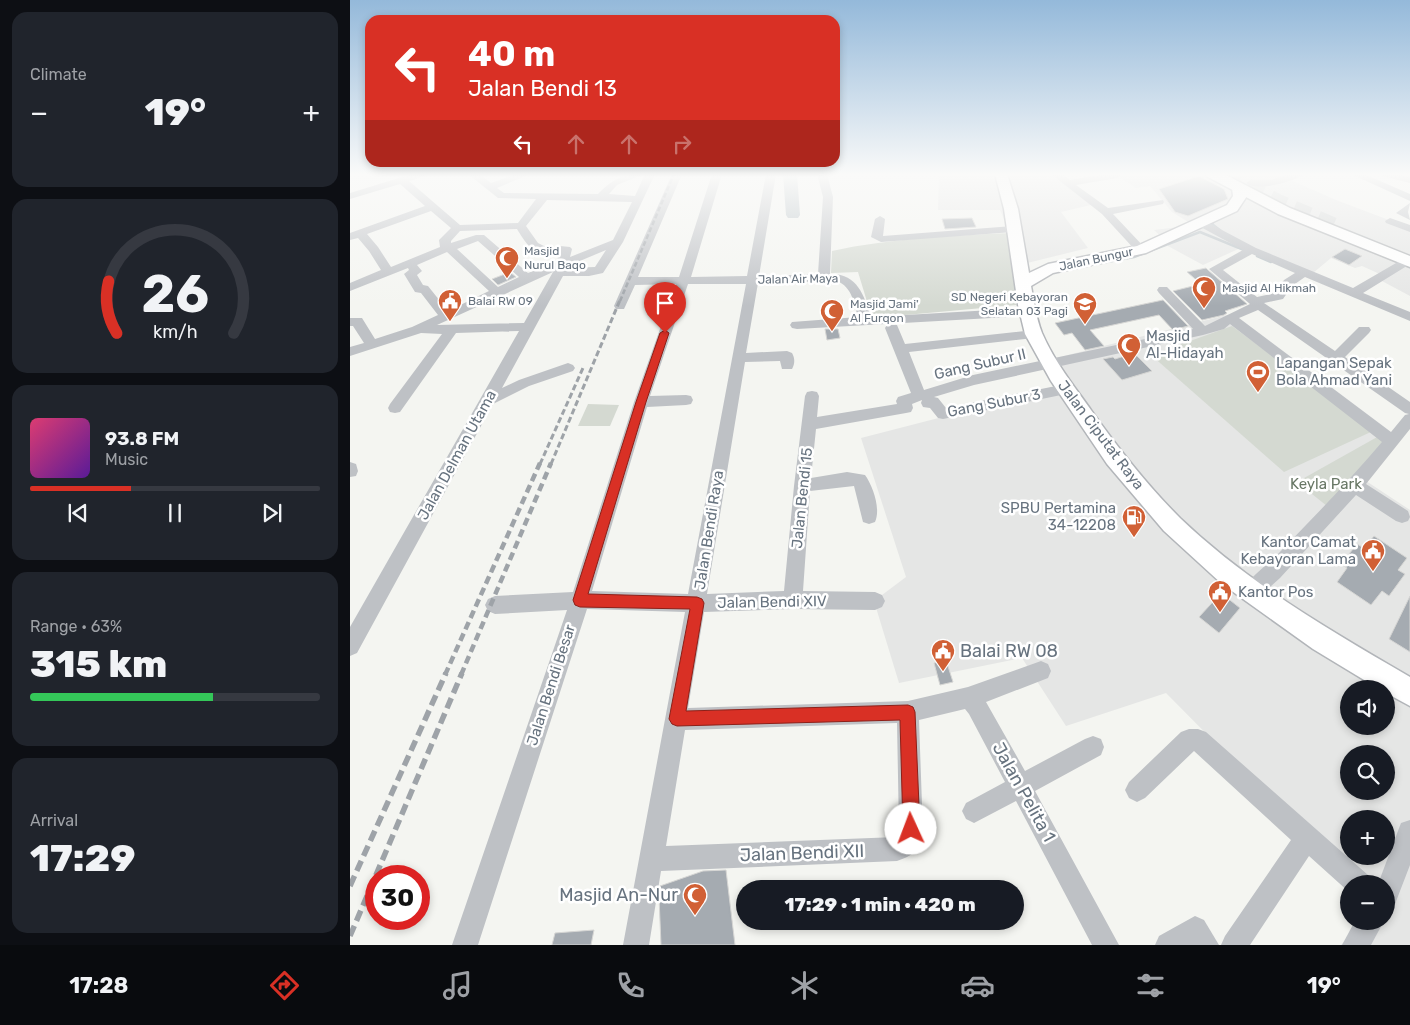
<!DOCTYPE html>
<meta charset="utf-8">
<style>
:root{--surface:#171b24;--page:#20242c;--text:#f1f3f6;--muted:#9ea1a6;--line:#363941;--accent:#d93025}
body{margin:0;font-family:Rubik,sans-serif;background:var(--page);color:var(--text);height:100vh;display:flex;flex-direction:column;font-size:19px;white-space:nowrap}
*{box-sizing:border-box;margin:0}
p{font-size:16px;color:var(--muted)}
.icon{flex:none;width:28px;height:28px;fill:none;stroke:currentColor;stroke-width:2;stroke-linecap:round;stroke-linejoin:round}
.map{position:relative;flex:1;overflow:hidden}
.sheet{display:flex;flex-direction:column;gap:12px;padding:12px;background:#0d0f14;width:350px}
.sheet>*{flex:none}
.top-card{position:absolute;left:15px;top:15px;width:475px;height:152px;border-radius:15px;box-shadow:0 2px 8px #0003;background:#d93025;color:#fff;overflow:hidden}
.fabs{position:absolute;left:990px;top:680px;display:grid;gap:10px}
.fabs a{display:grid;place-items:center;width:55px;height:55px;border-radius:50%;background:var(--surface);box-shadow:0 2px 8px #0003;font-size:25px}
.speed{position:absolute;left:15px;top:865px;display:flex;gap:10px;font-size:25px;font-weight:700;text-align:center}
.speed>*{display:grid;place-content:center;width:65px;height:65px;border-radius:50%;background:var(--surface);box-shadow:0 2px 8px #0003;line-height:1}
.speed .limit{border:8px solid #d22;background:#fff;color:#111}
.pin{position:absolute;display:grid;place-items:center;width:42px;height:42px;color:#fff;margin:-51px -21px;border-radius:50% 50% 50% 0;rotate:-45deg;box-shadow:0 0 5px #0007}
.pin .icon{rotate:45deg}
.me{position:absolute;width:55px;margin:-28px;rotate:358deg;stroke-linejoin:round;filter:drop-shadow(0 0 4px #0008)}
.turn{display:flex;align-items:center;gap:18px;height:105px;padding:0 20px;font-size:22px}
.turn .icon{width:65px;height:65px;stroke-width:2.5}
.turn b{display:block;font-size:35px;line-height:42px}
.lanes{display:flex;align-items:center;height:48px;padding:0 20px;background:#0003;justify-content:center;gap:25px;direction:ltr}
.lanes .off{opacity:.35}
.big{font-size:38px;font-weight:800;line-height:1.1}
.sheet .card{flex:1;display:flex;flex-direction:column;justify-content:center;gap:8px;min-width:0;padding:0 18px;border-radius:15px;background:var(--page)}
.sheet .dial{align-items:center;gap:0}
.dial svg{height:130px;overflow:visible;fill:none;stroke:var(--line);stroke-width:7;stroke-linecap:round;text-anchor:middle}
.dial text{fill:var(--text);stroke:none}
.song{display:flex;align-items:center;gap:15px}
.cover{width:60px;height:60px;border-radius:8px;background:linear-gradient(135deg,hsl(340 70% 55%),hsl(270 70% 35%))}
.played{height:5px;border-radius:2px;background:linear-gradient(90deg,var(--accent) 35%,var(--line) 35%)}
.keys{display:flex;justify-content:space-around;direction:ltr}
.heat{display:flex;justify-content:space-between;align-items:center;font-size:28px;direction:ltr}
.charge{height:8px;border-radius:4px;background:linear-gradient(90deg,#34c759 63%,var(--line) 0)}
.trip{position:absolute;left:386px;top:880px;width:288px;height:50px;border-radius:25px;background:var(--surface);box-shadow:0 2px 8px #0003;font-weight:800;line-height:50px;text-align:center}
.tabs{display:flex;height:80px;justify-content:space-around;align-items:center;background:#090b0e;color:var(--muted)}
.tabs .icon{width:35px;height:35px}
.tabs .current{color:var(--accent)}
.tabs b{font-size:22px;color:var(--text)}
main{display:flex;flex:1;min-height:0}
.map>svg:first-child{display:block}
.built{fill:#e5e6e5;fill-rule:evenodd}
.green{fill:#d4d9d1}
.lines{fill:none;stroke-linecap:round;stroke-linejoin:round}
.stream{stroke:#b7c0c5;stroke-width:2.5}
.river{fill:#b7c0c5;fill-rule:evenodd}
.building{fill:#a5abb1;stroke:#d6d6d4}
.highway-tunnel{stroke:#d1d4d4;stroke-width:17;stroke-dasharray:17 9;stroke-linecap:butt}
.major-casing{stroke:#b2b5b9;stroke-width:3}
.highway-casing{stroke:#b1b4b7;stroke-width:3}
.minor{fill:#bec1c5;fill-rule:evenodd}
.major{fill:#fff;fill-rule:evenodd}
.highway{fill:#fff;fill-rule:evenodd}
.rail-far3{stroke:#9ea3a8;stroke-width:2.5;stroke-dasharray:5 2.5;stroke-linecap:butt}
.rail-far2{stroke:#9ea3a8;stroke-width:3;stroke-dasharray:6 3;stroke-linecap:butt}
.rail-far1{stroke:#9ea3a8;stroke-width:4.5;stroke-dasharray:8 4.5;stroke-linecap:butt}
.rail{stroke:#9ea3a8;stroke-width:5.5;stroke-dasharray:11 5.5;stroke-linecap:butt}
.route{fill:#d93025;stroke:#8d1f18}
.labels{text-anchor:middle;stroke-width:5;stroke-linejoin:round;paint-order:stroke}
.far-poi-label{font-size:12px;fill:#67737f;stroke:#fff;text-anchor:start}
.far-street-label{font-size:12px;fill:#67737f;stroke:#fff}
.poi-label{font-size:15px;fill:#67737f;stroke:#fff;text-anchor:start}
.street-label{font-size:15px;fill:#67737f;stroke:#fff}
.park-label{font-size:15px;fill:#687765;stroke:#fff}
.near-poi-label{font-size:18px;fill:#67737f;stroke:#fff;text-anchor:start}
.near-street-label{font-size:18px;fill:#67737f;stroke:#fff}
</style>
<main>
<section class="sheet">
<div class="card"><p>Climate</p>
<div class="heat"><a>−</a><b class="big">19°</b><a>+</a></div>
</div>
<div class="card dial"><svg viewBox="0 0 100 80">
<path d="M14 69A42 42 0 1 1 86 69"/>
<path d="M14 69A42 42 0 0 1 9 37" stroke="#d93025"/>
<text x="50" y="56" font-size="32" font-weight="700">26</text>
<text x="50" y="72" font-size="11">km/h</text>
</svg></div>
<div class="card">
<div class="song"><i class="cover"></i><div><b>93.8 FM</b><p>Music</p></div></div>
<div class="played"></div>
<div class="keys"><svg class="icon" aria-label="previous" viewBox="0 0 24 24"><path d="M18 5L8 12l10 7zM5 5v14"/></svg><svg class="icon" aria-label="pause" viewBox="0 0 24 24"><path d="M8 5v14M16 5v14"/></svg><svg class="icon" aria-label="next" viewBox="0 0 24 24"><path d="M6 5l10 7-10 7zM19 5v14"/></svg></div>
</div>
<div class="card"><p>Range · 63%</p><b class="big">315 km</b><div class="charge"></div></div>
<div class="card"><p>Arrival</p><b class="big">17:29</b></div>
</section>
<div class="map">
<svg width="1060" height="945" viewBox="0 0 1060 945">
<rect width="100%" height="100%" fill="#f4f5f1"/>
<g class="built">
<polygon points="589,174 706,174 745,204 711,212 738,248 665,266 660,233 650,210 588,210"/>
<polygon points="747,174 945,174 936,178 986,200 1060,228 1060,296 1032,281 1032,275 1012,266 1005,268 981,258 963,273 895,246 853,265 818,246 818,243 804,230 829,227 840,223 822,212 800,186 786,188 766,175 751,178"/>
<path d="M877,315L1035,432L1007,475L1060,510V945H991L1011,921H1036V884H1005L816,693L716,726L672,658L549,683L524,601L556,577L511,438L705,388L694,361ZM999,689H1036V726H999ZM999,754H1036V791H999ZM999,819H1036V856H999Z"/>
</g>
<g class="green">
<path d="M660,233L665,266L666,305L522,318L508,272L481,273L482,251C541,238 600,236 660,233Z"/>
<polygon points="882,326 1023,431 934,472 801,355"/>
<polygon points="238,404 269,405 260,426 228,426"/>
<polygon points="1029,436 1038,441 977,506 947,482"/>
</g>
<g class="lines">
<g class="stream">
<polyline points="866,219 862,224 871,231"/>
<polyline points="907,256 921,262"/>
<polyline points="730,267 784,257 850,232 894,250"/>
</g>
<polygon class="river" points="433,174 447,174 450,215 448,218 438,218 436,215"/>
</g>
<g class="building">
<polygon points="849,176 874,189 878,199 838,216 825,212 809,189"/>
<polygon points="622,218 626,227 595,229 592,219"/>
<polygon points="995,249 1012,256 999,265 982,257"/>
<polygon points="856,268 858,270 897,304 875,311 877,313 874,315 852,320 823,291 851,284 837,272"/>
<polygon points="160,272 166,277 148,285 142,279"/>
<polygon points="813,300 838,326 823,330 809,315 740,330 754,346 735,350 722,333 714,335 705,323"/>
<polygon points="475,329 488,329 490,338 477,340"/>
<polygon points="784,353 802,371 772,380 753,359 763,357 765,359"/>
<polygon points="1024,536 1057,558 1048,570 1055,574 1039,596 1032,591 1021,605 987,582 997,568 991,564 1007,544 1014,548"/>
<polygon points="871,593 890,608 869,633 849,617"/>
<polygon points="1060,596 1060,652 1039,639"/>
<polygon points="596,660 603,682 590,685 584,663"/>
<polygon points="376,870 385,945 311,945 309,897 310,886 353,871"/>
<polygon points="244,930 241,945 202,945 205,933"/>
</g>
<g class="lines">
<polyline class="highway-tunnel" points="874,174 927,202 986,227"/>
<g class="major-casing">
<path id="major" d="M645,174H657L668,209L679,273L698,264L787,246L877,205L883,196L882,188L884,185H894L897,196L887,211L796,253L703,273L681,286C684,302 686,318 692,333C704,361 724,386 741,410C768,448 797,485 830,518C898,583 979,630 1060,677V706L1036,693V689H1029L963,649L872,584L814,531L757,464L701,381L675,334L668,305L654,209Z"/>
</g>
<g class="highway-casing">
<polygon id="highway" points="856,174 874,174 940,208 1060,256 1060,267 928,214 858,177"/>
</g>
<g class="minor">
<path d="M62,174H77L75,176L59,181L110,225L168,223L186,199L148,198L118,174H129L141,183L166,174H180L147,188L154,193L248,194C263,179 272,174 294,174L267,185L259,194L285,196L295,174H305L273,242L253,273L239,276H213L152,388L169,380L218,363L223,365L225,368L223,371L179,386L143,404L7,653L0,656V627L169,331L106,333L50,412L45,413L40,412L38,408L40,404L92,334L71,333L0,356V347L14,343L3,326H0V318H12L25,339L62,327L88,315L71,293L65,292L54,274L59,270L58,268L0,291V283L31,270L19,251L8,238L0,240V233L75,206L50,184L0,199V193ZM197,200L282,202L263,240L220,257L222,249L220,247L210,246L207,262L178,273L134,235H126L101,243V241L110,231L167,229C175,242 183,256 200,252L202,250L188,243L176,226ZM81,211L101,228L89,240L90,247L41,267L28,247L17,234ZM128,241L169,277L148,287L107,249ZM256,250L245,267L216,268L218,266ZM97,252L139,291L98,311L78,286L73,285L67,275L72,271L67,265ZM203,272L174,323L87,325Z"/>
<path d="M322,174H332L288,277H329L362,174H372L341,277L397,276L416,174H426L409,276L468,274L473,197L467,174H477L483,197L480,274C507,273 514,295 521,317L677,308L683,312L677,316L447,329L442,328L440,325L442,322L508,317C504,303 502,287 487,281L408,283L396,353L437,351L442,353C445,358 445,364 442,369H432L430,361L395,362L357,594L434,591L444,486L455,396L457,392L462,391L467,392L469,396L467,417L547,404L546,401L548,397L561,393L535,328L537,325H547L555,344L684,330L691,334L684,338L559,352L574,390L623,375L843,329L809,293L807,290L809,287H817L855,326L900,304L859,269L893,250L847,225L846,223L847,221H855L906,248L1003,288L1053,259L1060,258V264L1013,293L1060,312V321L955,277L942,286L933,299L914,303L985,351L1009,327H1019L1021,330L1019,333L995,357L1060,402V429L1016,484L1058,511L1060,517L1058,521L1052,523L1046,521L1006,495L930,578L909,597L902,600L895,597L893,591C899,577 916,566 927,555C963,518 999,481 1032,442L880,324L874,329L853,335L624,385L584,397L588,398L596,408L716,384L721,385L723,389L721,393L716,394L593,419L588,418L580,408L573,407L571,403L572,400L562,404L563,408L561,412L556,413L466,429L461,478L497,472L515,475C523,486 531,509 525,522L519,524L513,522L504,486L460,491L453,591L525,592L532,595L535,601L532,607L525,610L443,609L354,612L338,708L558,701L618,687L691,661L698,664L701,671L698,678L636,702L675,771L735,739L743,736L751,739L754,747L751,755L685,791L769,945H742L666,801L624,823L616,819L612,811L616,803L655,782L619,714L615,709L569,720L573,833C571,850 562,856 547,861L311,871L299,945H273L335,612L237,609L128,945H102L217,610L145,614L138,611L135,605L138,599L145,596L223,592L284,402L326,284L285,285L274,309H266L264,306ZM902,254L945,273L934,280L925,293L907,297L873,270ZM338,284H396L338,594L242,591L297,407L336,405L341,404L343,400L341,396L336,395L300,396ZM908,310L1055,413L1059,414L1055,415L1041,432L889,318ZM547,723L549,829L547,837L316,846L335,730Z"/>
<polygon points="701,174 712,174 720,180 756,174 771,174 770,177 767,178 726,185 758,208 813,200 814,202 813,204 763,214 795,248 797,250 795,252 787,252 752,214"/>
<path d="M940,174H954C944,182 906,192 896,183L901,180H921Z"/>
<polygon points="1001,174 1014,174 1060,194 1060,201"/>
<polygon points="1031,174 1047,174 1060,177 1060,183 1033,176"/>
<polygon points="1060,203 1058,212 1060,220 1046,213"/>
<polygon points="530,216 535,219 533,236 663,226 668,229 663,232 531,242 521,237 525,219"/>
<polygon points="1040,218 1060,225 1060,232 1036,223 1035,221"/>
<polygon points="0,462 6,464 8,471 6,476 0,477"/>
<polygon points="839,729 848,729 856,732 1018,875 1022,884 999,884 999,892 959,856 900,945 871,945 875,936 941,840 844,751 795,798 787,802 779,798 775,790 779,782 831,732"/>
<polygon points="1060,820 1060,865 1045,904 1036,908 1036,884 1028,884 1051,823"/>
<polygon points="845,916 854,920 869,945 805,945 809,936"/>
<polygon points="1005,921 1034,921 1021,945 992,945"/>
</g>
<use href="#major" class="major"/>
<use href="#highway" class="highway"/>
<polyline class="rail-far3" points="270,301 324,174"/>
<g class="rail-far2">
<polyline points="190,464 233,368"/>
<polyline points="201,464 270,300"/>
</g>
<g class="rail-far1">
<polyline points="95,675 190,463"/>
<polyline points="111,675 201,463"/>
</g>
<g class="rail">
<polyline points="0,886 96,673"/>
<polyline points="0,936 112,673"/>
</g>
</g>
<linearGradient id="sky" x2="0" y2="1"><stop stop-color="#94b9da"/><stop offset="0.57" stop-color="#fafaf9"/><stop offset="1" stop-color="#fafaf9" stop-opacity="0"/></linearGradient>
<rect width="1060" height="306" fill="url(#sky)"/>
<polygon class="route" points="315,330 319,333 296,402 238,594 347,597 352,599 354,603 336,711 558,705 563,707 565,712 570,829 567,835 561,837 555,835 553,829 550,720 327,726 322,724 319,719 340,609 230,607 225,605 223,600 286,402 310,333"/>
<defs>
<g id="mosque-pin" transform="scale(1.25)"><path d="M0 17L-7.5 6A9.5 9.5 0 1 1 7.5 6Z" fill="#d16035" stroke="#fff"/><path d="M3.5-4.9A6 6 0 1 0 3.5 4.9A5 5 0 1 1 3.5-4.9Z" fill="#fff"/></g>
<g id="civic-pin" transform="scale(1.25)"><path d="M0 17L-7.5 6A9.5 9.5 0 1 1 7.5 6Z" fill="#d16035" stroke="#fff"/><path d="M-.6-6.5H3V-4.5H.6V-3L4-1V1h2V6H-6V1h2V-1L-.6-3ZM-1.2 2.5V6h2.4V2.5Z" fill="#fff"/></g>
<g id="school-pin" transform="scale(1.25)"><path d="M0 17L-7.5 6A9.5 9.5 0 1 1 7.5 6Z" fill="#d16035" stroke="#fff"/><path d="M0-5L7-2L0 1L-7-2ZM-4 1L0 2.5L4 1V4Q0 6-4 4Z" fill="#fff"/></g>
<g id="stadium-pin" transform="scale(1.25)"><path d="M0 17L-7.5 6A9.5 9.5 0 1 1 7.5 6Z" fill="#d16035" stroke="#fff"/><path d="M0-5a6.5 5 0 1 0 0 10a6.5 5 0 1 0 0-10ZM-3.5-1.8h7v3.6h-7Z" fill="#fff"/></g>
<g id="fuel-pin" transform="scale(1.25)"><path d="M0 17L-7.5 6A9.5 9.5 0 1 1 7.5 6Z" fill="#d16035" stroke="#fff"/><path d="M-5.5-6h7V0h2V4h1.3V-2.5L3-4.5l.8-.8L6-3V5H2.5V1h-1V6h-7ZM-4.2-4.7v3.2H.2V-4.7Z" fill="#fff"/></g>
</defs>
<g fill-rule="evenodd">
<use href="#mosque-pin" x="157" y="258"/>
<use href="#mosque-pin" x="854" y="288"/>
<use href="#civic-pin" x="100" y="301"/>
<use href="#school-pin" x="735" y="304"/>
<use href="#mosque-pin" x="482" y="311"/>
<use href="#mosque-pin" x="779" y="345"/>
<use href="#stadium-pin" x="908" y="372"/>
<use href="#fuel-pin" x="784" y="517"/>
<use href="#civic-pin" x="1023" y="551"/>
<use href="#civic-pin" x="870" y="592"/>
<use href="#civic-pin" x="593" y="651"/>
<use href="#mosque-pin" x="345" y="895"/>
</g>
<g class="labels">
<g class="far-poi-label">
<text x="174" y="255">Masjid<tspan x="174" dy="14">Nurul Baqo</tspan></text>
<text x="872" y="292">Masjid Al Hikmah</text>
<text x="718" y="301" text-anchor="end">SD Negeri Kebayoran<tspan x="718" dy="14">Selatan 03 Pagi</tspan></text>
<text x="118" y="305">Balai RW 09</text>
<text x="500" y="308">Masjid Jami'<tspan x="500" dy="14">Al Furqon</tspan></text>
</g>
<g class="far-street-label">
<text transform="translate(746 259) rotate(-12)" y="4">Jalan Bungur</text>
<text transform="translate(448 279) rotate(-1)" y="4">Jalan Air Maya</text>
</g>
<g class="poi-label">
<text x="796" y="341">Masjid<tspan x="796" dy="17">Al-Hidayah</tspan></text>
<text x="926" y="368">Lapangan Sepak<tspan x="926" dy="17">Bola Ahmad Yani</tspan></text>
<text x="766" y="513" text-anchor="end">SPBU Pertamina<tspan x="766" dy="17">34-12208</tspan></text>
<text x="1006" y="547" text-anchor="end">Kantor Camat<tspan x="1006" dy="17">Kebayoran Lama</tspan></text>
<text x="888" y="597">Kantor Pos</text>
</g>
<g class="street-label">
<text transform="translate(630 364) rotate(-13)" y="5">Gang Subur II</text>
<text transform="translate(644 403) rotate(-11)" y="5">Gang Subur 3</text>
<text transform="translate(751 435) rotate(53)" y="5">Jalan Ciputat Raya</text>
<text transform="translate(107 455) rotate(-61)" y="5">Jalan Delman Utama</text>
<text transform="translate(452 498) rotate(-84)" y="5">Jalan Bendi 15</text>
<text transform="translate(359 530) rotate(-81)" y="5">Jalan Bendi Raya</text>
<text transform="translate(422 602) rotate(-1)" y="5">Jalan Bendi XIV</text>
<text transform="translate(201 685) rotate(-72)" y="5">Jalan Bendi Besar</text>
</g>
<g class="park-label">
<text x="976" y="489">Keyla Park</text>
</g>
<g class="near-poi-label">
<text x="610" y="657">Balai RW 08</text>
<text x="328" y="901" text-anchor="end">Masjid An-Nur</text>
</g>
<g class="near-street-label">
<text transform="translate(674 792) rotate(61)" y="6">Jalan Pelita 1</text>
<text transform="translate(452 853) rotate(-2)" y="6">Jalan Bendi XII</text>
</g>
</g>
</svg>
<div class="fabs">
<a><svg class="icon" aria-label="sound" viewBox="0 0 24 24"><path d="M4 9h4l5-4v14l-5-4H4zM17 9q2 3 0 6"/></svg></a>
<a><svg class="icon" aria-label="search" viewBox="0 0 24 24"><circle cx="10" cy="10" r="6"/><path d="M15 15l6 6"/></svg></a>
<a>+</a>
<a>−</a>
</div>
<div class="speed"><div class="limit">30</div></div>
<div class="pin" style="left:315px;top:333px;background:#d93025"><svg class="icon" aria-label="arrive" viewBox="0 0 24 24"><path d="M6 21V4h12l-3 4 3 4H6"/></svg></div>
<svg class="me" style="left:561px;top:829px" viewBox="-20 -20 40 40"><circle r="19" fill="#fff"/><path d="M0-13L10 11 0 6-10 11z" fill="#d93025"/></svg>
<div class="trip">17:29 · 1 min · 420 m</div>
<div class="top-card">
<div class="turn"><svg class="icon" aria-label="left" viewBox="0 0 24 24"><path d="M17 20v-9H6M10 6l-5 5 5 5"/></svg><div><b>40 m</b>Jalan Bendi 13</div></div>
<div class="lanes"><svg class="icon" aria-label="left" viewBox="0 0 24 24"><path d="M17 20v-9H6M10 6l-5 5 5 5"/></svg><svg class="icon off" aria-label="ahead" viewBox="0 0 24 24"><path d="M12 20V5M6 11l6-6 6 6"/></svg><svg class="icon off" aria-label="ahead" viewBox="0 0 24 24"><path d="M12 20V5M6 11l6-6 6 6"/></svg><svg class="icon off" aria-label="right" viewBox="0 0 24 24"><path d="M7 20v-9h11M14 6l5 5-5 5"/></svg></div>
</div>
</div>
</main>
<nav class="tabs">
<b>17:28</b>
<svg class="icon current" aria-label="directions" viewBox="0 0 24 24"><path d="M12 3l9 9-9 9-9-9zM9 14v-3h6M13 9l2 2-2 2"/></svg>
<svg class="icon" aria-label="music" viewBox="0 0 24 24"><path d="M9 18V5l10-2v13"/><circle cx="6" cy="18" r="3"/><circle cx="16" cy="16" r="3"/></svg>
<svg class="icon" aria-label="phone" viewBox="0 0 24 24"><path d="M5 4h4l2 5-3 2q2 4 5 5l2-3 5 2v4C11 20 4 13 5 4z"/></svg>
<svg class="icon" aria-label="climate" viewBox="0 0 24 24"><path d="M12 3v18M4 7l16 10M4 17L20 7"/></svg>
<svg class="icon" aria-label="car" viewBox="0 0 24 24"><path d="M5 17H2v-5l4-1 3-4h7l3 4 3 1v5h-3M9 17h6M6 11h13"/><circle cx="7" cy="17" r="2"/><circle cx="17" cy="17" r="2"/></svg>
<svg class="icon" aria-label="filters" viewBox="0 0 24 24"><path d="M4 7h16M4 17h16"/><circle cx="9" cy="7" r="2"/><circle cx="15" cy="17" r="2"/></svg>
<b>19°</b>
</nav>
